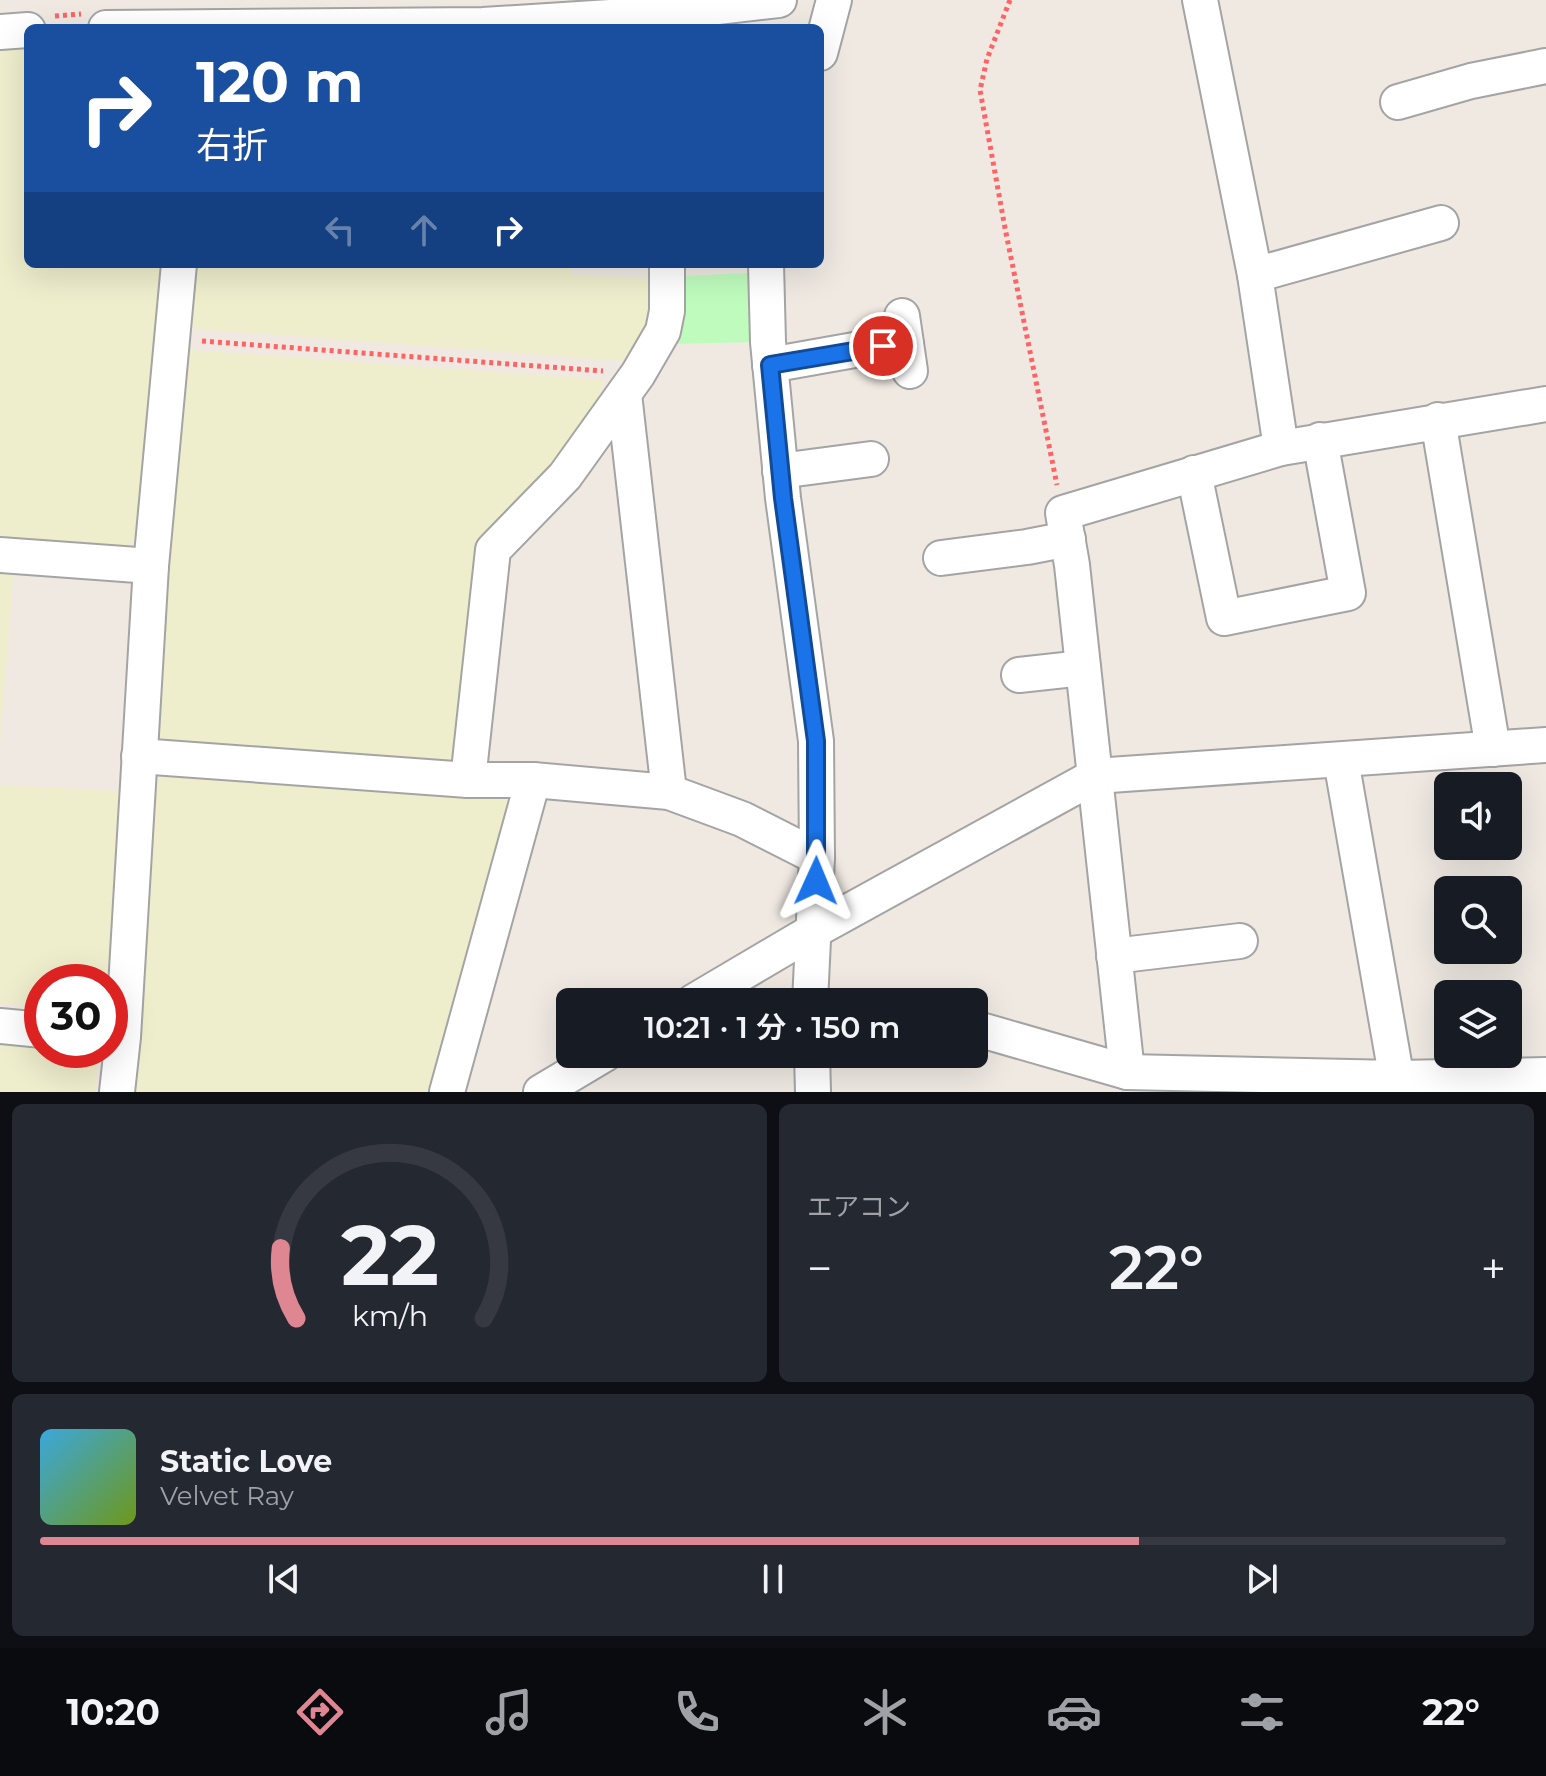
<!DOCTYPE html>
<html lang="ja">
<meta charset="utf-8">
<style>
:root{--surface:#171b24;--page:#242831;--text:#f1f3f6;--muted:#9ea1a6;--line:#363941;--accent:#df8693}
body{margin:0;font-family:Montserrat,"Noto Sans JP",sans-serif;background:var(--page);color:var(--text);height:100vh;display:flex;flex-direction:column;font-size:30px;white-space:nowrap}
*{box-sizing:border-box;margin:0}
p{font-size:26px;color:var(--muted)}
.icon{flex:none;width:44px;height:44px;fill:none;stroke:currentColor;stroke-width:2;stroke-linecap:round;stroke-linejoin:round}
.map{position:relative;height:1092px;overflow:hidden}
.side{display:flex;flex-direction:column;gap:12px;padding:12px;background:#0d0f14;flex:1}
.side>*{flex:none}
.hud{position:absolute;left:24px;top:24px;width:800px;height:244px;border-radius:12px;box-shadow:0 8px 32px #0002;background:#1a4fa0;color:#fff;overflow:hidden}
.fabs{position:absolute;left:1434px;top:772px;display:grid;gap:16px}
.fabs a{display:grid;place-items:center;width:88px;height:88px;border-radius:12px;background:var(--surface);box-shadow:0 8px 32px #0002;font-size:40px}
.speed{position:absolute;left:24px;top:964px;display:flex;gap:16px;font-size:40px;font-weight:700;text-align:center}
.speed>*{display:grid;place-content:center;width:104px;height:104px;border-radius:50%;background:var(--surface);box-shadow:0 8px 32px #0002;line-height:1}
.speed .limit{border:12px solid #d22;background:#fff;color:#111}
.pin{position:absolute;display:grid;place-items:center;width:68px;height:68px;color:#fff;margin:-34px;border:4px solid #fff;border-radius:50%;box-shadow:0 2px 8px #0007}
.me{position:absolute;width:88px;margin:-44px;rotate:1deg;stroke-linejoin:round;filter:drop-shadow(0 0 6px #0008)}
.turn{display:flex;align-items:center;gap:28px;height:168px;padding:0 40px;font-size:36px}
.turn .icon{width:104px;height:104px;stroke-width:2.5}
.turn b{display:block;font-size:56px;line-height:68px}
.lanes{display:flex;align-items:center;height:76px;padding:0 40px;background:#0003;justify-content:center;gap:40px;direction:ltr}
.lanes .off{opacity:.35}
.big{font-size:60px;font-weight:600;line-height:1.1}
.side .widget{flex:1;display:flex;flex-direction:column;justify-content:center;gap:12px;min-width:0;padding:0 28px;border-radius:12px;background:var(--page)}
.side .dial{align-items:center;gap:0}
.dial svg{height:208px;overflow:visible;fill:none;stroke:var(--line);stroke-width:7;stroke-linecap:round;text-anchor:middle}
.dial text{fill:var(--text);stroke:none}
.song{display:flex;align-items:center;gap:24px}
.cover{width:96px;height:96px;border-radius:12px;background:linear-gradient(135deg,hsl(200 70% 55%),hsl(80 70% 35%))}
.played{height:8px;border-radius:4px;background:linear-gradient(90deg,var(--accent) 75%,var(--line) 75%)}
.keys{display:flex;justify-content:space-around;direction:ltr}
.heat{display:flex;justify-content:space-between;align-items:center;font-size:44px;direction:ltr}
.side .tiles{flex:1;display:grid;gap:12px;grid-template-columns:1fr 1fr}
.widget:last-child{grid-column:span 2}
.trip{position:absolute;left:556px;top:988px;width:432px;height:80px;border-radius:12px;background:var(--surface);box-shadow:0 8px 32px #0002;font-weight:600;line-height:80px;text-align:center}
.tab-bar{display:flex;height:128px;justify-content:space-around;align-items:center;background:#090b0e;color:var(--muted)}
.tab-bar .icon{width:56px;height:56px}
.tab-bar .on{color:var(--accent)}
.tab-bar b{font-size:36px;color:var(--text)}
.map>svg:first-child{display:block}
.farmland{fill:#eeedcc}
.park{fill:#bffbbd}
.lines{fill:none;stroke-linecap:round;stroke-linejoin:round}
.minor-casing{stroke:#a4a4a4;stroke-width:38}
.path{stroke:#ff6366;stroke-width:5;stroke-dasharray:4 4;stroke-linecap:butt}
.minor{stroke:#fff;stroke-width:34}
.route-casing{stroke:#114b97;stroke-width:20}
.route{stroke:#1a73e8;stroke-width:14}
</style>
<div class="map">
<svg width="1546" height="1092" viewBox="0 0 1546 1092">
<rect width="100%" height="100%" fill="#efe9e2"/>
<g class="farmland">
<polygon points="28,45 28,264 160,264 136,539 119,551 0,541 0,47"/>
<polygon points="190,264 572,264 571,275 655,279 650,330 626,361 196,329 185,317"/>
<polygon points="191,350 603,380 599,398 552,466 478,541 458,756 442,767 161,743 151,732 179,361"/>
<polygon points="0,566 14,567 0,742"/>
<polygon points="165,773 505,792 517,811 434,1092 123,1092 148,787"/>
<polygon points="0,785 123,791 110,982 42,982 42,1007 0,1003"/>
<polygon points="0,1030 42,1034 42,1050 98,1050 96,1092 0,1092"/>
</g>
<polygon class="park" points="751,273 756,342 672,344 684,276"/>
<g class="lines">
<g class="minor-casing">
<g id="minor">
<polyline points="1200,0 1255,275 1281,448"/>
<polyline points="106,28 483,25 658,14 779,0"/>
<polyline points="0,32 28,30"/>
<polyline points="820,53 834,0"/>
<polyline points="1398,102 1471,81 1546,66"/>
<polyline points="766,264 768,342 783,498 816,741 817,857 810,1002"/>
<polyline points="1255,275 1441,223"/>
<polyline points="902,316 910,371"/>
<polyline points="770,365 860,349 906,344"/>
<polyline points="624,394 669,792"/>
<polyline points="1438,420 1493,749"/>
<polyline points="780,471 871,459"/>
<polyline points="1194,473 1224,618 1348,593 1320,440"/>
<polyline points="0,555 151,566"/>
<polyline points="941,558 1027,547 1068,539"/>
<polyline points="1019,675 1083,668"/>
<polyline points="139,756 468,780 533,780 669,792 742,819 817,857"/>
<polyline points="1341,760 1399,1092"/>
<polyline points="468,780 493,550 565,476 638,374 663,331 667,311 667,264"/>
<polyline points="1114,956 1240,941"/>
<polyline points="693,1002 815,930 1095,776 1546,745"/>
<polyline points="0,1026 42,1030"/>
<polyline points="974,1028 1127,1072 1397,1078 1546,1075"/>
<polyline points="812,1054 813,1092"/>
<polyline points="1127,1072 1072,565 1063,513 1281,448 1546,404"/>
<polyline points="117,1092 123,1037 151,566 179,264"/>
<polyline points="447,1092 533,780"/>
<polyline points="541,1092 605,1054"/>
</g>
</g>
<g class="path">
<polyline points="1010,0 987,59 980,90 1005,228 1057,485"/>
<polyline points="55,16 81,14"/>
<polyline points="202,341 603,371"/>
</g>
<use href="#minor" class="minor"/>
</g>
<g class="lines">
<g class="route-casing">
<polyline id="route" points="816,881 816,741 783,498 770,365 883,346"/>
</g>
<use href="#route" class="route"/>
</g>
</svg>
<div class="fabs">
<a><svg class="icon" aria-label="sound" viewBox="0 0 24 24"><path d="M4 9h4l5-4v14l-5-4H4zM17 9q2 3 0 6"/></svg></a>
<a><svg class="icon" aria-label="search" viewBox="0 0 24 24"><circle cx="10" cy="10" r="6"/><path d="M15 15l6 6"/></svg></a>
<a><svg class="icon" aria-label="layers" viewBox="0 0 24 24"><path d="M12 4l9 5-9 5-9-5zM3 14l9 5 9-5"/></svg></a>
</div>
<div class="speed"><div class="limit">30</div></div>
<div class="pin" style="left:883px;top:346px;background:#d93025"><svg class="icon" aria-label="arrive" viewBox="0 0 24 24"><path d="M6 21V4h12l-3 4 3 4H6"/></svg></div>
<svg class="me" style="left:816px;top:881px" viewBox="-20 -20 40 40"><path d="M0-17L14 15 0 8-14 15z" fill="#1a73e8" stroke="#fff" stroke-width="4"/></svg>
<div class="trip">10:21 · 1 分 · 150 m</div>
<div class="hud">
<div class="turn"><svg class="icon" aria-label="right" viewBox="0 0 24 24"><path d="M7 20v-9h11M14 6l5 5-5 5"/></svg><div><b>120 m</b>右折</div></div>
<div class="lanes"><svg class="icon off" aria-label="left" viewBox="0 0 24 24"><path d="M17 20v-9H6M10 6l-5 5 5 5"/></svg><svg class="icon off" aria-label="ahead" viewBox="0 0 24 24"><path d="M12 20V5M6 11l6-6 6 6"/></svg><svg class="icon" aria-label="right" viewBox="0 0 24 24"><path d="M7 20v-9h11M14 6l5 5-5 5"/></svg></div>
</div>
</div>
<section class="side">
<div class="tiles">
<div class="widget dial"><svg viewBox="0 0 100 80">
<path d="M14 69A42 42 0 1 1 86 69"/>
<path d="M14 69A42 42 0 0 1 8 42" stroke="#df8693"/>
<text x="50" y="56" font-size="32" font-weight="700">22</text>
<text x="50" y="72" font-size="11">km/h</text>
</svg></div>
<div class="widget"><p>エアコン</p>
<div class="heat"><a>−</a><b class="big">22°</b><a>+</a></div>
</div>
<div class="widget">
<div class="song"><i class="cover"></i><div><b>Static Love</b><p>Velvet Ray</p></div></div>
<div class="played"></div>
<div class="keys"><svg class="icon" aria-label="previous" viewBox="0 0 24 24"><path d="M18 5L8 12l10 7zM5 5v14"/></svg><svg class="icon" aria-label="pause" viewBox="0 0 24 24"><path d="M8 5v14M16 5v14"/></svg><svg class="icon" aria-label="next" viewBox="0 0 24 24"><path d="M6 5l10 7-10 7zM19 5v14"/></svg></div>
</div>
</div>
</section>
<nav class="tab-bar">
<b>10:20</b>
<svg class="icon on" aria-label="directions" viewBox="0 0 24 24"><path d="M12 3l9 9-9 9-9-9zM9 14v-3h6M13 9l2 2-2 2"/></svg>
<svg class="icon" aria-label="music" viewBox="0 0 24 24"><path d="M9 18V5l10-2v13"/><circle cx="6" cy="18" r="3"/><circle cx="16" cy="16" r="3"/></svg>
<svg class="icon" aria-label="phone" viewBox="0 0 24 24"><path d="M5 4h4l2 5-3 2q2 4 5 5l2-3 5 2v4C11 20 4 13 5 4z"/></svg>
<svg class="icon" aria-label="climate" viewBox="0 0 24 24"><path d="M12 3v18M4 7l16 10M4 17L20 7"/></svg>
<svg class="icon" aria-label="car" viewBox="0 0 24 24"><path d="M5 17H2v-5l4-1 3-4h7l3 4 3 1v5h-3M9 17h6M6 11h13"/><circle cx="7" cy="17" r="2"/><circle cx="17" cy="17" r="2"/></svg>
<svg class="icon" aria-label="filters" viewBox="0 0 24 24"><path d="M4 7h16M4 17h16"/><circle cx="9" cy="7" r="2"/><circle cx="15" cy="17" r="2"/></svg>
<b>22°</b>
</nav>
